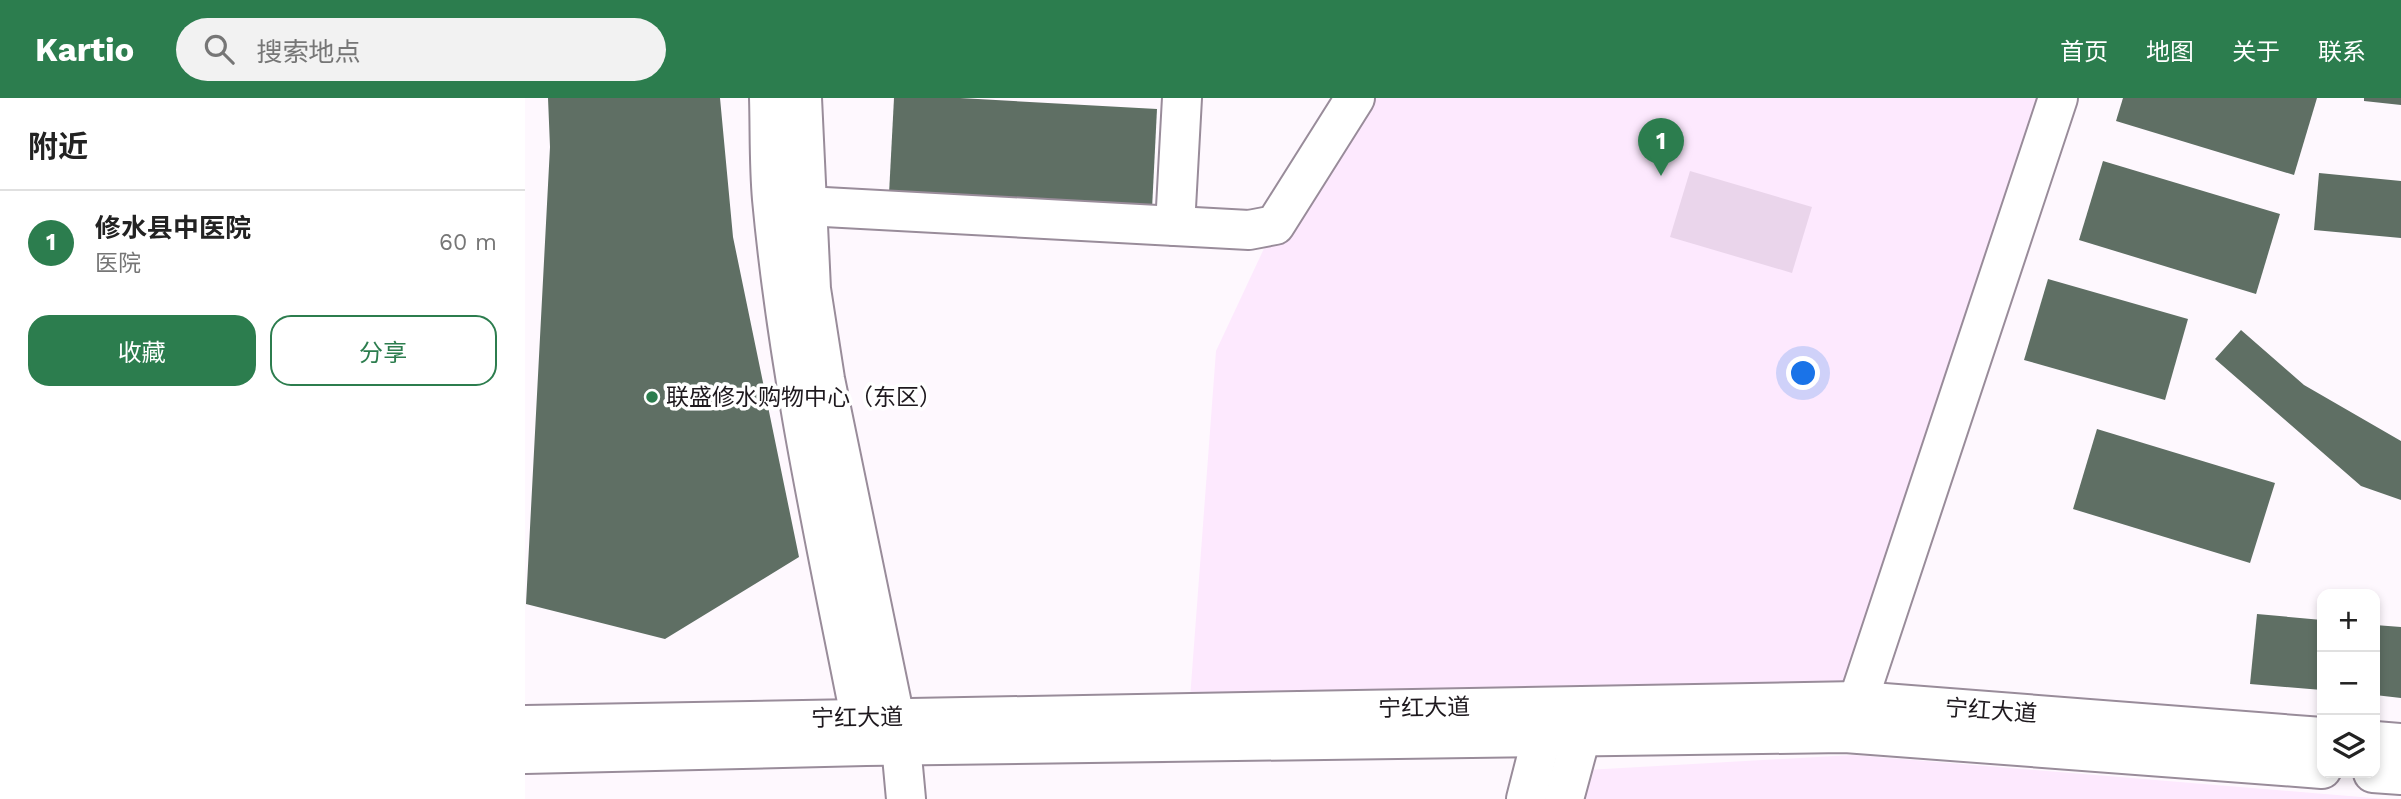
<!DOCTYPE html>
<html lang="zh">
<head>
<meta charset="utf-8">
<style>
	body { margin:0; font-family:"Work Sans","Noto Sans SC",sans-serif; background:#f2f2f2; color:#222 }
	.controls { position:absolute; right:21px; bottom:21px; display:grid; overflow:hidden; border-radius:14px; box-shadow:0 4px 10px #0003 }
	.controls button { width:63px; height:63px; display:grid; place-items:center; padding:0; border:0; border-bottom:2px solid #e0e0e0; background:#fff; color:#222; font:35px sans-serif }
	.you { position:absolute; left:1279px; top:276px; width:24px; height:24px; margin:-18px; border:5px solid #fff; border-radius:50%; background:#1a73e8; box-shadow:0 0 0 10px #1a73e833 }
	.badge { display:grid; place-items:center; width:46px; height:46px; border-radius:50%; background:#2c7d4e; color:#fff; font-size:23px; font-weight:700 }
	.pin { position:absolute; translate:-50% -58px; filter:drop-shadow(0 2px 4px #0008) }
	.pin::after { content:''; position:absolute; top:37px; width:24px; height:21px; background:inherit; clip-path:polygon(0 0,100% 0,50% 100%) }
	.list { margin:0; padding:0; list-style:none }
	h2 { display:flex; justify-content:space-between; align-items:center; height:91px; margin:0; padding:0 28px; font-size:30px }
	h2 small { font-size:23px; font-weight:400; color:#767676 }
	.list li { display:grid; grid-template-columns:46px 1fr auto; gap:21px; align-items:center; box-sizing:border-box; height:105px; padding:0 28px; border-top:2px solid #e0e0e0 }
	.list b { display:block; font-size:26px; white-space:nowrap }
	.list p { margin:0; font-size:23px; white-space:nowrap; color:#767676 }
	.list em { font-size:23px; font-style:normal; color:#767676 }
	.actions { display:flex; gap:14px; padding:21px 28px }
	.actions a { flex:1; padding:16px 0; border:2px solid #2c7d4e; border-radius:21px; text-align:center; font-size:24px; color:#2c7d4e }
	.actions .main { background:#2c7d4e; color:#fff }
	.icon { flex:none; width:38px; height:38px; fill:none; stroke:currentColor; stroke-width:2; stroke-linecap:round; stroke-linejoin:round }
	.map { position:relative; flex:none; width:1876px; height:701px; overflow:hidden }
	header { display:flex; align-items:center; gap:42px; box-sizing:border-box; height:98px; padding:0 35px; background:#2c7d4e; color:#fff }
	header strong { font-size:33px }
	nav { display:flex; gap:38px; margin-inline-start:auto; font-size:24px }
	.search { width:490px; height:63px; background:#f2f2f2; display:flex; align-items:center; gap:18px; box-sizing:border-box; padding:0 24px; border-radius:38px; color:#767676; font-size:26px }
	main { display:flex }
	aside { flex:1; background:#fff }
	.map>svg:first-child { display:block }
</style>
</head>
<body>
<header>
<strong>Kartio</strong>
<div class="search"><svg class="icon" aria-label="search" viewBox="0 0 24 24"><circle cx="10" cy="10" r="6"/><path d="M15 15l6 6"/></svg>搜索地点</div>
<nav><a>首页</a><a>地图</a><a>关于</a><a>联系</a></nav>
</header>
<main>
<aside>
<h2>附近<small></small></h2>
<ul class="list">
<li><span class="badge">1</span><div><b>修水县中医院</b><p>医院</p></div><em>60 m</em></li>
</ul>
<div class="actions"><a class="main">收藏</a><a>分享</a></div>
</aside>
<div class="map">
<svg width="1876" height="701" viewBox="0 0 1876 701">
	<rect width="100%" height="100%" fill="#fef8fe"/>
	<g fill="#fde9fe">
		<polygon points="830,0 1533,0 1333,603 664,614 691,253 750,127"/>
		<polygon points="1328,657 1860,701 1053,701 1061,672"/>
	</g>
	<polygon fill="#ead5eb" points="1165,73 1287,109 1267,175 1145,139"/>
	<g fill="#5f6f64">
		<polygon points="23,0 195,0 208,139 274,459 140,541 1,506 25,49"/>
		<polygon points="369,0 435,0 632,11 627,111 364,96"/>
		<polygon points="1598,0 1792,0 1769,77 1591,23"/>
		<polygon points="1839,0 1876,0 1876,7 1839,3"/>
		<polygon points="1578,63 1755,116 1731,196 1554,142"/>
		<polygon points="1794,75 1876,83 1876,140 1789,132"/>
		<polygon points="1523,181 1663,221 1640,302 1499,262"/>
		<polygon points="1716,232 1779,287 1876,343 1876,402 1836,388 1690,261"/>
		<polygon points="1572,331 1750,385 1725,465 1548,411"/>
		<polygon points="1732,516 1797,522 1797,592 1725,586"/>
		<polygon points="1850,527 1876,529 1876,600 1850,597"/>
	</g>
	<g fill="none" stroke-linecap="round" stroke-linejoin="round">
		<g stroke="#998c9a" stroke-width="42">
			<g id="minor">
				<polyline points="250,99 281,108 724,132 750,127 830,0"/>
				<polyline points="650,128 657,0"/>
				<polyline points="1321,633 1333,603 1533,0"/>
				<polyline points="376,647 381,701"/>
			</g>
		</g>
		<g stroke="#998c9a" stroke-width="42">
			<g id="major">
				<path d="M244,0C245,33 244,67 247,101C264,284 305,464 340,644"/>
				<polyline points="277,0 286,191 300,281 375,645"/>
				<polyline points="0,627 1333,603 1797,639"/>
				<polyline points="1850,643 1876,645"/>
				<polyline points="0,656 341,648 1320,635 1797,671"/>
				<polyline points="1848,675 1876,677"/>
				<polyline points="1001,701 1017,638 1029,616"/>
				<polyline points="1039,701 1056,638 1067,617"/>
			</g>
		</g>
		<use href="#minor" stroke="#fff" stroke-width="38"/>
		<use href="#major" stroke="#fff" stroke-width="38"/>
	</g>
	<circle fill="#2c7d4e" stroke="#fff" stroke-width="2.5" cx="127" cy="299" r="7"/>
	<g text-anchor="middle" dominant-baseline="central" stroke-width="7" stroke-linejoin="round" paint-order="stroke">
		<g font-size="23" fill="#1e191e" stroke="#fff" text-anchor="start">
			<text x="141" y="299">联盛修水购物中心（东区）</text>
		</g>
		<g font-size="23" fill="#1e191e" stroke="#fff">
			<text transform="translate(899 610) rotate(-1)">宁红大道</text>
			<text transform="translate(1466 613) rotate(4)">宁红大道</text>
			<text transform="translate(332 620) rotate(-1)">宁红大道</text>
		</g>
	</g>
</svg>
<div class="controls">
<button>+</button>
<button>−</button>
<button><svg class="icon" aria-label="layers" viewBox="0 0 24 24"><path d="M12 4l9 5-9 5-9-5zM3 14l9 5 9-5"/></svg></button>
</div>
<div class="you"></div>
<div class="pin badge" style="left:1136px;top:78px">1</div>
</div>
</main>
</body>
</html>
